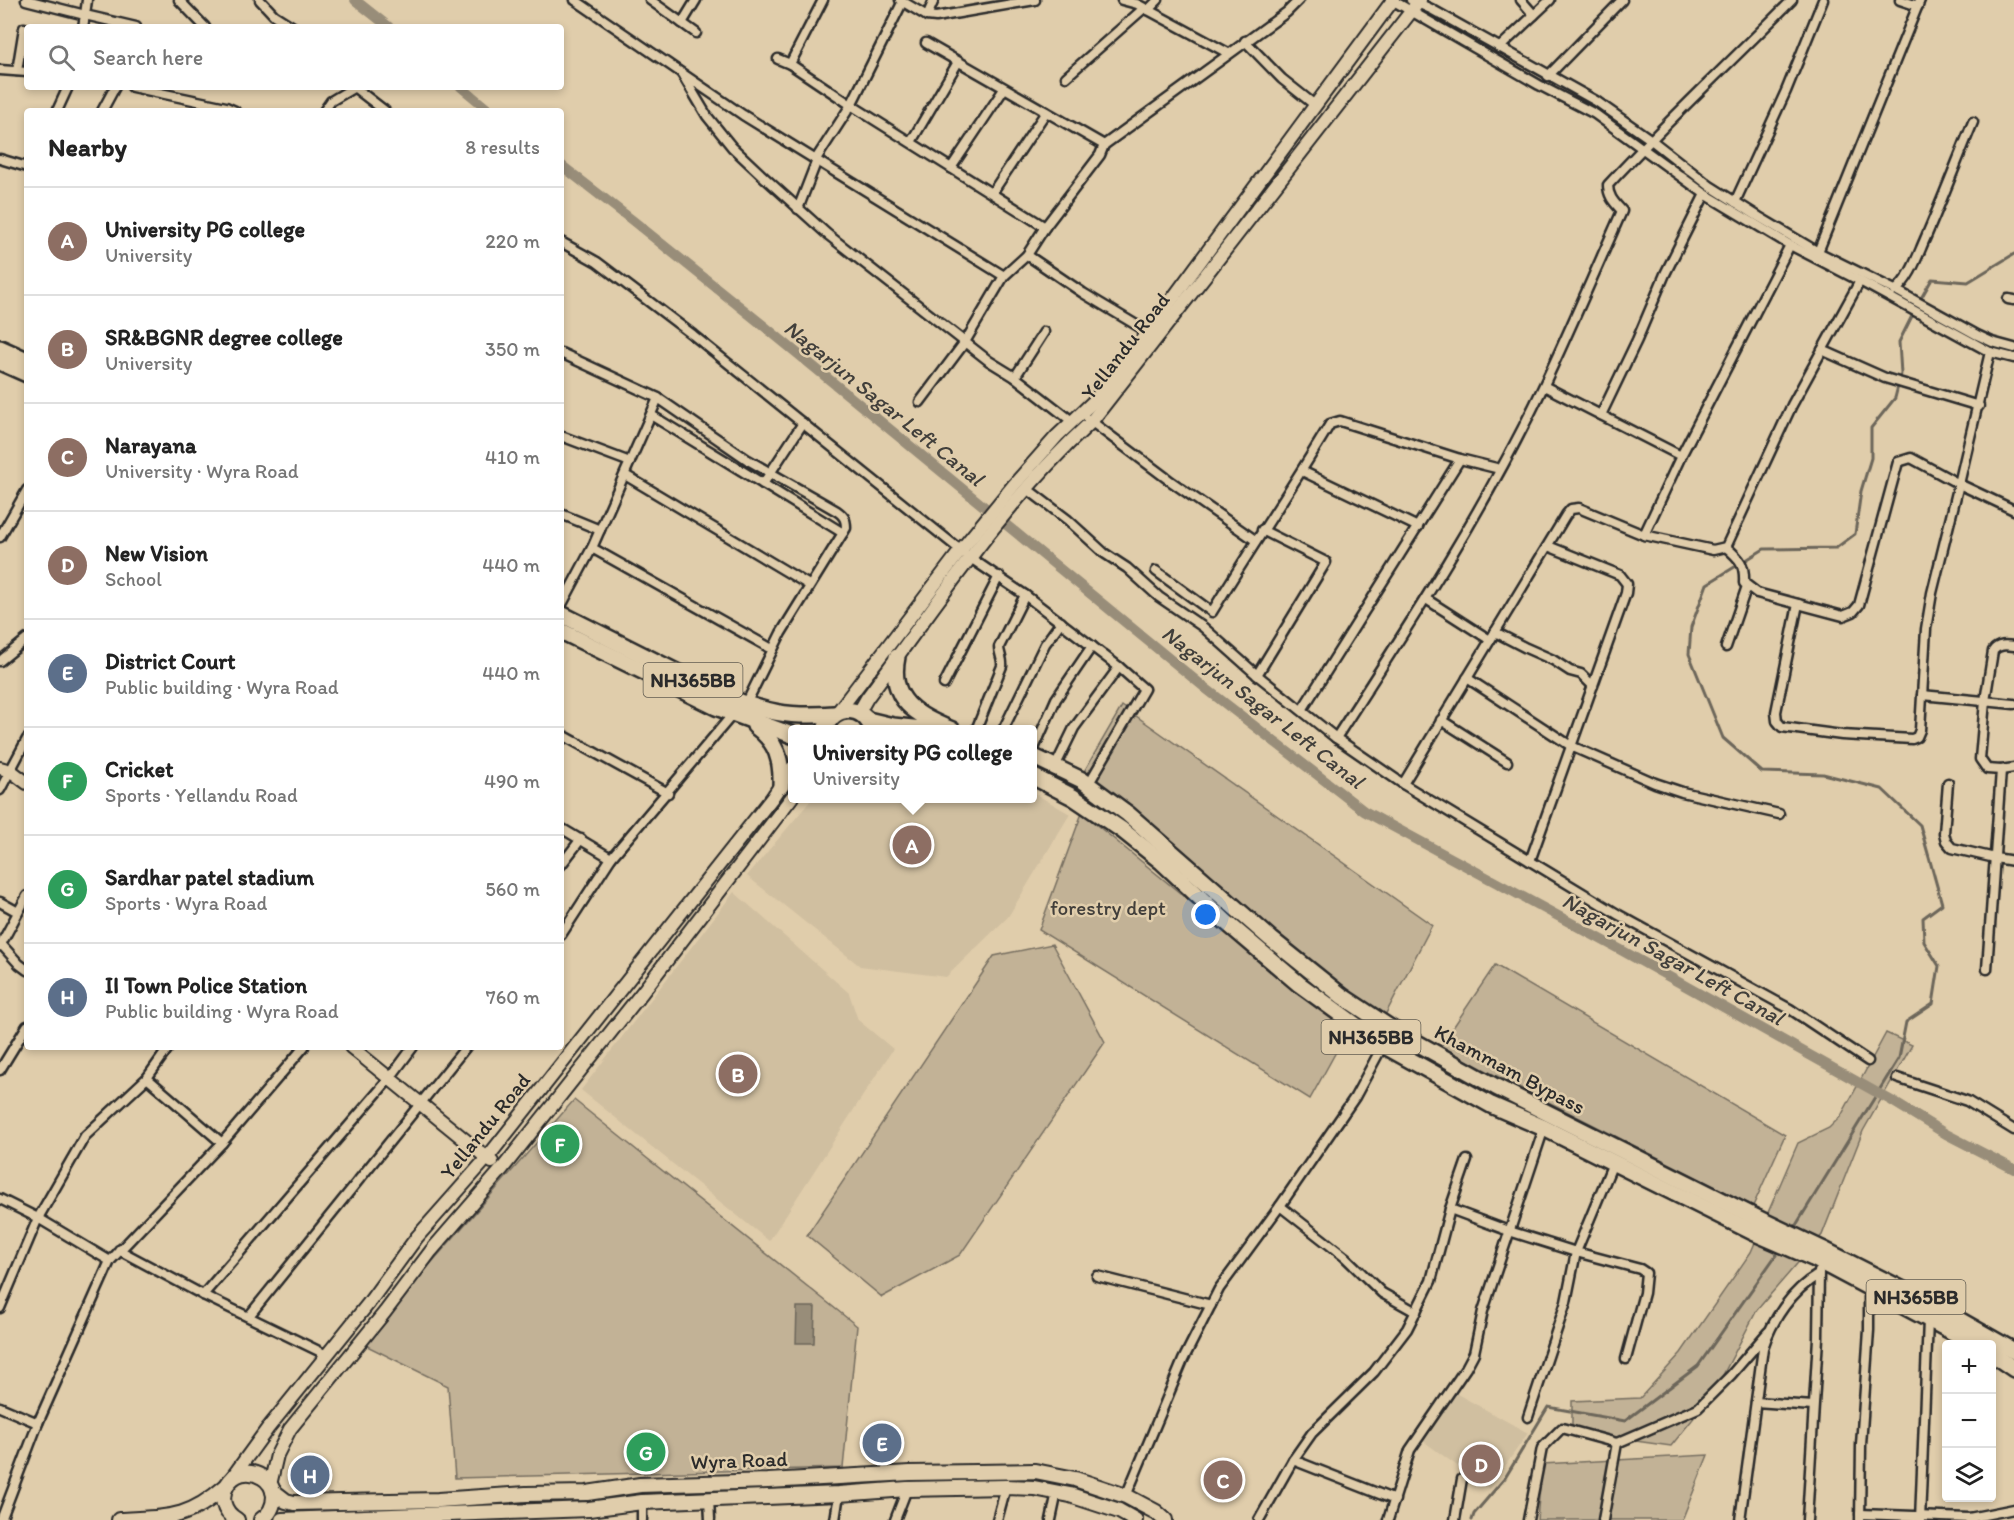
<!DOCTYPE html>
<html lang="en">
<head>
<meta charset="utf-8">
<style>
	body { margin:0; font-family:Itim,sans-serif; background:#f2f2f2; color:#222 }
	.controls { position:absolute; right:18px; bottom:18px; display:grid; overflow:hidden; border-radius:6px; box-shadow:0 3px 9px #0003 }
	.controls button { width:54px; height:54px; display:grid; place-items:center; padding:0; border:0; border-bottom:2px solid #e0e0e0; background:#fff; color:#222; font:30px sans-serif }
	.you { position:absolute; left:1206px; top:915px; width:21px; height:21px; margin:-15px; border:4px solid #fff; border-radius:50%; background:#1a73e8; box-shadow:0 0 0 9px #1a73e833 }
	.badge { display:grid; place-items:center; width:39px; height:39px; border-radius:50%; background:#d1495b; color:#fff; font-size:20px; font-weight:700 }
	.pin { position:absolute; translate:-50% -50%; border:3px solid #fff; box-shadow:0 2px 6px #0006 }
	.popup { position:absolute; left:788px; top:725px; width:249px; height:78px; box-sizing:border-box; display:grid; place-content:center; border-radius:6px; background:#fff; filter:drop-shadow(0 2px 4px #0005); font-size:20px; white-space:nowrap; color:#767676 }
	.popup b { font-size:22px; color:#222 }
	.popup::after { content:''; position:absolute; left:50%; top:100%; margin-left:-12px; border:12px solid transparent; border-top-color:#fff }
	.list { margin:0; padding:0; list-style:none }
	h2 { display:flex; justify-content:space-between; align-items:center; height:78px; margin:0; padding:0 24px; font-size:26px }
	h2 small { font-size:20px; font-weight:400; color:#767676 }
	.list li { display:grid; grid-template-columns:39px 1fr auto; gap:18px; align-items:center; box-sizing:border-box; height:108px; padding:0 24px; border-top:2px solid #e0e0e0 }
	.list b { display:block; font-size:22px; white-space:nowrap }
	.list p { margin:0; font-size:20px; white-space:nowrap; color:#767676 }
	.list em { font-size:20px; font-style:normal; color:#767676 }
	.icon { flex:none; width:33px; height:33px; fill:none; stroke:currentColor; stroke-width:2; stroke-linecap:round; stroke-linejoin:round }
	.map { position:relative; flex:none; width:2014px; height:1520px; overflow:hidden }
	.search { position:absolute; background:#fff; box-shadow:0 3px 9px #0003; left:24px; top:24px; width:540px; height:66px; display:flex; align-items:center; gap:15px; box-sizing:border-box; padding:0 21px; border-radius:6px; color:#767676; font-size:22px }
	.panel { position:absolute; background:#fff; box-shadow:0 3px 9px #0003; left:24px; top:108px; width:540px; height:942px; border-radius:6px }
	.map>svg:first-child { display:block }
</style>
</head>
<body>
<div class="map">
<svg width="2014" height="1520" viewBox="0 0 2014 1520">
	<rect width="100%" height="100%" fill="#e0cdab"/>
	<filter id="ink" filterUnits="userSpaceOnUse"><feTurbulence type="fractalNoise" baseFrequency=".0167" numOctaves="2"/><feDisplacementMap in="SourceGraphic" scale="12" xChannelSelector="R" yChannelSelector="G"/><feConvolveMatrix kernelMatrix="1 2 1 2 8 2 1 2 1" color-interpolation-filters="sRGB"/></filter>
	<g filter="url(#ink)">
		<g fill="#d0bfa0">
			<polygon points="1032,792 1070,814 1008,917 946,977 860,966 747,876 812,799 1032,798"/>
			<polygon points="734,892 849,993 858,1020 893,1049 769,1241 581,1090"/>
			<polygon points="1448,1389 1528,1433 1489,1489 1419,1438"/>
		</g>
		<g fill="#c2b296" stroke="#766e60" stroke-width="1.5">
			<polygon points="1122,706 1432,925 1382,1021 1082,775"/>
			<polygon points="1082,813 1348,1030 1310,1099 1039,930"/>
			<polygon points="1052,944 1105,1042 960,1255 882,1297 807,1235 994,956"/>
			<polygon points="1495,965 1785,1135 1753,1206 1440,1047"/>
			<polygon points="1886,1033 1912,1045 1863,1131 1822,1235 1757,1310 1713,1394 1671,1446 1572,1432 1572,1401 1640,1398 1681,1353 1751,1252 1798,1143 1829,1128 1841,1116"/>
			<polygon points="574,1100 857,1326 843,1468 455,1478 448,1386 361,1343"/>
			<polygon points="1708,1455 1682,1520 1537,1520 1542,1464"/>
		</g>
		<polygon fill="#988d79" stroke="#6c665a" stroke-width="1.5" points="797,1307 815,1307 814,1343 796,1343"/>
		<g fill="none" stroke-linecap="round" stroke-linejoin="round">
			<g stroke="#6c665a" stroke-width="3">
				<polyline points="1920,300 1932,279 1968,282 2014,254"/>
				<polyline points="1793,1230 1899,1058 1906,1022 1933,1004 1939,966 1924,942 1923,918 1942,904 1920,825 1882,789 1823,774 1762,772 1723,738 1689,654 1691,627 1707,584 1764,549 1836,548 1855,534 1861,491 1871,458 1871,428 1895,398 1901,374 1899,342 1914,312"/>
				<polyline points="1472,1520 1474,1514 1505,1478 1548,1407 1625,1421 1698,1366 1781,1248"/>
			</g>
			<g stroke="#988d79" stroke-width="10">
				<polyline points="355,0 389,27"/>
				<polyline points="461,87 490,111"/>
				<polyline points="561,165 632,220 764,326 1204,687 1364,811 1621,950 1892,1101 1946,1134 2014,1169"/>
			</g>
			<g stroke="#2b2b2b" stroke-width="13">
				<g id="street">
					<polyline points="26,0 85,15 83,27"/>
					<polyline points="87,0 85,15 136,27"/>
					<polyline points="179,0 205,27"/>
					<polyline points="260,0 274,15 293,27"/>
					<polyline points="575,0 743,115 1004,276"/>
					<polyline points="650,0 696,33"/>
					<polyline points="900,0 927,16 936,17 1035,0"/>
					<polyline points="1122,0 1137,4 1228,53"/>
					<polyline points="1392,0 1539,85 1595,114 1705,194 1790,245 1860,281 1990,352 2014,358"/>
					<polyline points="1411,0 1431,9 1596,101 1650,139 1710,186 1759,217 1818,252 1901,293 1977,335 1992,342 2014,348"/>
					<polyline points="1521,0 1534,15"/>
					<polyline points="1900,0 1918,6"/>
					<polyline points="1148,10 1158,0"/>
					<polyline points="927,16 934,0"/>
					<polyline points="682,23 696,0"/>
					<polyline points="1245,41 1282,79 1316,106"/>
					<polyline points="926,43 1104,145"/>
					<polyline points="1499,48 1550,0"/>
					<polyline points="778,59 790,64 851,105 1045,227"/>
					<polyline points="790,64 823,0"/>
					<polyline points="0,70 27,72"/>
					<polyline points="17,71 24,28"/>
					<polyline points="682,74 707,116 732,147 766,179 827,234 989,361 1015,377 1073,422"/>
					<polyline points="1548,76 1622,0"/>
					<polyline points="1066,77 1143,9"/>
					<polyline points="132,87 226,107 235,111"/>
					<polyline points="354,87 385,111"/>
					<polyline points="57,111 68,87"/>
					<polyline points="102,111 115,87"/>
					<polyline points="324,111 331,101 353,88"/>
					<polyline points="911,142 958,62"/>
					<polyline points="0,159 27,167"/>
					<polyline points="816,159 851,105 902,3"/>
					<polyline points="951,168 1004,89"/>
					<polyline points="992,193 1046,112"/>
					<polyline points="1735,202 1786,91 1823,0"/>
					<polyline points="798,209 817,160"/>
					<polyline points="561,242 597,262 693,335 969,557 1025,595 1119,667 1144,689 1088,785"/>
					<polyline points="1818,252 1920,0"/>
					<polyline points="1027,255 1083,293 1148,332"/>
					<path d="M1895,291C1911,277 1917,257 1925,239C1942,200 1957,161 1973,122"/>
					<polyline points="2008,299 2014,300"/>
					<polyline points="1822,350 1885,378 1979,406"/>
					<polyline points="561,353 658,398"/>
					<polyline points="1015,377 1044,332"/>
					<polyline points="1544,386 1681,456 1790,245"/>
					<polyline points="920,402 965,342 1004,276 1027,255 1045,227 1100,155 1104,145 1287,12 1299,0"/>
					<polyline points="651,415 843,533"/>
					<polyline points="1601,415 1637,340 1665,274 1705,194"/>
					<polyline points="1088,419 1169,480 1255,540"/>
					<polyline points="561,436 630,462"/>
					<polyline points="1302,471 1418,527"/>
					<polyline points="625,475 809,585"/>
					<polyline points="763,484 803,423"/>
					<polyline points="1026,488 1068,520 1104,553 1127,568 1159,597 1203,627 1257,675 1336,738 1403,784 1619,915 1790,1009 1868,1061"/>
					<polyline points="561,514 600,530"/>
					<polyline points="1644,535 1713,550 1726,547 1792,405 1860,281"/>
					<polyline points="0,537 27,490"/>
					<path d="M1726,547C1740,559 1745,564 1744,583L1757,593L1843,616L1853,612L1859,605L1898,462L1911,458L1959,484L1990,352"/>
					<polyline points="592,548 772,649"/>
					<path d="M1156,571L1212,612C1250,549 1292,488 1330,424L1340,421L1460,459L1500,469"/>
					<polyline points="1426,599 1490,640"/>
					<polyline points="1798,604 1776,712 1777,721 1782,727 1842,735 1912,739 1917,737 1920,730 1926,629 1932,593 1959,484 2014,510"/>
					<path d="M561,606L592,548L658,398L748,460L837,511C844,516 846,519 846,528L781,633L746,704"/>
					<polyline points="1495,632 1526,648 1553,660 1570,671 1581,674 1593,686"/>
					<polyline points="1726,647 1747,586"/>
					<polyline points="0,661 27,639"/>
					<polyline points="1257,675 1326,562 1262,530"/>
					<polyline points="1467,678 1571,746 1655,783 1682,792 1779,814"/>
					<polyline points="944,684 999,576"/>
					<polyline points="1922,695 2014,704"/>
					<polyline points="1302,710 1460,459"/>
					<polyline points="1441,720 1507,762"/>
					<path d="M976,730L1002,666C1003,659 999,654 999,647L1025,595"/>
					<polyline points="1003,730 1045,644 1061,622"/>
					<polyline points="561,734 668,793"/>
					<path d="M1336,738C1410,624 1485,509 1544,385C1571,328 1596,269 1622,211C1615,203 1608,197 1608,185C1667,121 1731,62 1792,0"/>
					<polyline points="1032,753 1056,699 1092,646"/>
					<polyline points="1055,767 1074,728 1119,667"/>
					<polyline points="2001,770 2014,768"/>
					<polyline points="1948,783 1944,833 1946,841 1952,848 1995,858 2014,861"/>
					<polyline points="1403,784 1566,515 1571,509 1579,508 1644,535 1681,456"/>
					<polyline points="0,790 27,739"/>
					<polyline points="561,828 611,858"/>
					<polyline points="1530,861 1626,593 1627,584 1620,575 1548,546"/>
					<polyline points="561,865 581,839"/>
					<polyline points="0,902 18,912"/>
					<polyline points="561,935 611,858 733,714"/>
					<polyline points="1,944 19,964 27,970"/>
					<polyline points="0,946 27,896"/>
					<path d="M1987,969L2001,770L1987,769L1980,759L1985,701L1993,651C1998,644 2006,645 2014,646"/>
					<polyline points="0,1070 27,1026"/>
					<polyline points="147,1078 222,1143"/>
					<polyline points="1897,1078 1967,1101 2014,1130"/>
					<polyline points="0,1199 38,1218 110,1261"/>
					<polyline points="1280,1206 1345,1257 1382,1293 1416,1312"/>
					<polyline points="1450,1209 1509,1231 1576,1252 1613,1163"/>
					<polyline points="119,1250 203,1295 327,1355"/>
					<polyline points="1097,1276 1211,1305"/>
					<polyline points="203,1295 390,1078 413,1047"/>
					<polyline points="0,1308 38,1218 85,1136 147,1078 169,1047"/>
					<polyline points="249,1316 466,1047"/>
					<polyline points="1756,1402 1813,1406"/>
					<polyline points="0,1407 38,1423"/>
					<polyline points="1528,1417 1566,1302 1576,1252 1640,1269 1646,1273 1644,1293 1626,1359"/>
					<polyline points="1293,1460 1395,1500"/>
					<polyline points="1126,1496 1183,1360 1219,1289 1280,1206 1355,1097 1383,1045"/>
					<polyline points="709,1498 710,1520"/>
					<polyline points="642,1502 642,1520"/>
					<polyline points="1860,1514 1969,1518"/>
					<polyline points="1,1520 38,1423 110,1261 222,1143 304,1047"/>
					<polyline points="835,1520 839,1494"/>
					<polyline points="895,1520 907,1489"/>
					<polyline points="997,1520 1006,1487"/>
					<polyline points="1051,1520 1057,1492"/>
					<polyline points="1259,1520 1293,1460 1312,1433 1374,1372 1407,1329 1431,1281 1450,1209 1467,1160"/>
					<polyline points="1388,1520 1410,1450 1466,1368 1474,1353 1483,1311 1544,1128"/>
					<polyline points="1455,1520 1462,1479"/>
					<polyline points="1528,1520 1542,1448 1562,1428 1617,1443 1698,1408 1731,1375 1768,1332"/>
					<polyline points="1603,1520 1617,1443"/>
					<path d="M1740,1520L1763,1348C1772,1320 1792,1290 1818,1275"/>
					<polyline points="1807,1520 1818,1338 1819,1272"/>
					<polyline points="1860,1520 1861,1445 1869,1330 1869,1289"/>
					<polyline points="1920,1520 1928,1320"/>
					<polyline points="1969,1520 1969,1518 2014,1509"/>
				</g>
			</g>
			<g stroke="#2b2b2b" stroke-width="16">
				<g id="secondary">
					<path d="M859,712L867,698C939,601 1002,504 1091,422L1420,0"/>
					<polyline points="837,713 961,550 1013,486 1057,436 1095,400 1148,332 1393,0"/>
					<polyline points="0,768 11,771 27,783"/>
					<polyline points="351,1047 492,1162"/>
					<polyline points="231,1479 268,1428 368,1304 417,1237 487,1158 772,798 792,768"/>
					<polyline points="270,1485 277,1455 290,1429 385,1312 431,1251 502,1169 641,994 792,797"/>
				</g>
			</g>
			<g stroke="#2b2b2b" stroke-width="18">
				<g id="primary">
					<polyline points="273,1491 286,1501 294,1503 438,1500 526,1494 587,1493 640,1485 768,1481 910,1473 1035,1471 1075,1479 1126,1496 1156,1512 1165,1520"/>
					<path d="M119,1520C168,1517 187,1520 225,1487"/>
					<path d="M237,1520C206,1502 233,1459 262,1477C269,1481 273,1488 274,1496C274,1506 269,1515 261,1520"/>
					<polyline points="282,1520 589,1509 642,1502 839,1494 907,1489 1006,1487 1034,1488 1070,1495 1119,1511 1135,1520"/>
				</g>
			</g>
			<g stroke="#2b2b2b" stroke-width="20">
				<g id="highway">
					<polyline points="0,348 27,360"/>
					<polyline points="0,362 27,374"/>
					<path d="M561,614L722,695C764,712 788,718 834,714"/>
					<polyline points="561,631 716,707 792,735"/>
					<path d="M897,657C888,701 917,715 952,730"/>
					<polyline points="868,720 893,726 932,730"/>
					<path d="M755,726C777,742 782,760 781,786"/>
					<path d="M825,730C832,704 865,704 872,730"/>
					<polyline points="1032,756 1082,780 1128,814 1271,939 1342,996 1392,1029 1496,1087 1761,1220 1822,1249 1929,1303 2014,1351"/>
					<polyline points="1032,776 1073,797 1122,830 1162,862 1226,922 1299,984 1383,1045 1491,1105 1544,1128 1753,1232 1813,1258 1975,1344"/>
					<polyline points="1992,1354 2014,1369"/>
				</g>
			</g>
			<use href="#street" stroke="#e0cdab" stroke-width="8"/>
			<use href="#secondary" stroke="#e0cdab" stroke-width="12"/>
			<use href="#primary" stroke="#e0cdab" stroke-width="14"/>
			<use href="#highway" stroke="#e0cdab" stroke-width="15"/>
		</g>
	</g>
	<g text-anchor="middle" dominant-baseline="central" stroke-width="5" stroke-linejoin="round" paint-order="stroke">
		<g fill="#e0cdab" stroke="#615c51" stroke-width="1.5">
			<rect x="643.5" y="663" width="99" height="34" rx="4.5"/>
			<rect x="1321.5" y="1020" width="99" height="34" rx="4.5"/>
			<rect x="1866.5" y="1280" width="99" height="34" rx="4.5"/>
		</g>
		<g font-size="20" font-weight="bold" fill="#2b2b2b">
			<text x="693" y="680">NH365BB</text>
			<text x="1371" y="1037">NH365BB</text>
			<text x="1916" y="1297">NH365BB</text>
		</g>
		<g font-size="21" fill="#2b2b2b" stroke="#e0cdab">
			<text transform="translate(1125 346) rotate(-52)">Yellandu Road</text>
			<text transform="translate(1510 1069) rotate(28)">Khammam Bypass</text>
			<text transform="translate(485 1126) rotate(-51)">Yellandu Road</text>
			<text transform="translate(739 1460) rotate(-2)">Wyra Road</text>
		</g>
		<g font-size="21" fill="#423f3b" stroke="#e0cdab">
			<text x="1108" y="907">forestry dept</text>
		</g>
		<g font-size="22" font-style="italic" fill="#413f3b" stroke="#e0cdab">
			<text transform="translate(884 403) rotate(39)">Nagarjun Sagar Left Canal</text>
			<text transform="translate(1263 707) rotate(38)">Nagarjun Sagar Left Canal</text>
			<text transform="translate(1673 959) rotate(29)">Nagarjun Sagar Left Canal</text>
		</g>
	</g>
</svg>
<div class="controls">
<button>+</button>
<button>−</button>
<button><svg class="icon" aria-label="layers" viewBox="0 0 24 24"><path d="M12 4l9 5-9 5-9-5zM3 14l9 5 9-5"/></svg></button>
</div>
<div class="you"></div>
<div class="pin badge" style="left:912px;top:845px;background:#8d6e63">A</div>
<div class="popup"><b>University PG college</b>University</div>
<div class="pin badge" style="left:738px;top:1074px;background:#8d6e63">B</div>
<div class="pin badge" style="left:1223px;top:1480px;background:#8d6e63">C</div>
<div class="pin badge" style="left:1481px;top:1464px;background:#8d6e63">D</div>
<div class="pin badge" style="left:882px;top:1443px;background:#5c6f8a">E</div>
<div class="pin badge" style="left:560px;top:1144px;background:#2e9e5b">F</div>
<div class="pin badge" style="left:646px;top:1452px;background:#2e9e5b">G</div>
<div class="pin badge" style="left:310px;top:1475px;background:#5c6f8a">H</div>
<div class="search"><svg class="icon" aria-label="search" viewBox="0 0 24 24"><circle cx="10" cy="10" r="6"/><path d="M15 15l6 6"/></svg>Search here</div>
<section class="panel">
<h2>Nearby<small>8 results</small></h2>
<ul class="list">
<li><span class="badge" style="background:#8d6e63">A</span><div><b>University PG college</b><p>University</p></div><em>220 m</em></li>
<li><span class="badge" style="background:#8d6e63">B</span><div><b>SR&amp;BGNR degree college</b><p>University</p></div><em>350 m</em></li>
<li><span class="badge" style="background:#8d6e63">C</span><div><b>Narayana</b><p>University · Wyra Road</p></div><em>410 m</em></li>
<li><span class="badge" style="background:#8d6e63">D</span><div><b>New Vision</b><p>School</p></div><em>440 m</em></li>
<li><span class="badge" style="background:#5c6f8a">E</span><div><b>District Court</b><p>Public building · Wyra Road</p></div><em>440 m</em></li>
<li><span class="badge" style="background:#2e9e5b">F</span><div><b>Cricket</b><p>Sports · Yellandu Road</p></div><em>490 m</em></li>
<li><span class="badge" style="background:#2e9e5b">G</span><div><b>Sardhar patel stadium</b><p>Sports · Wyra Road</p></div><em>560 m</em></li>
<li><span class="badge" style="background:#5c6f8a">H</span><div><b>II Town Police Station</b><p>Public building · Wyra Road</p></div><em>760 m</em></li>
</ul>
</section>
</div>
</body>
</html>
